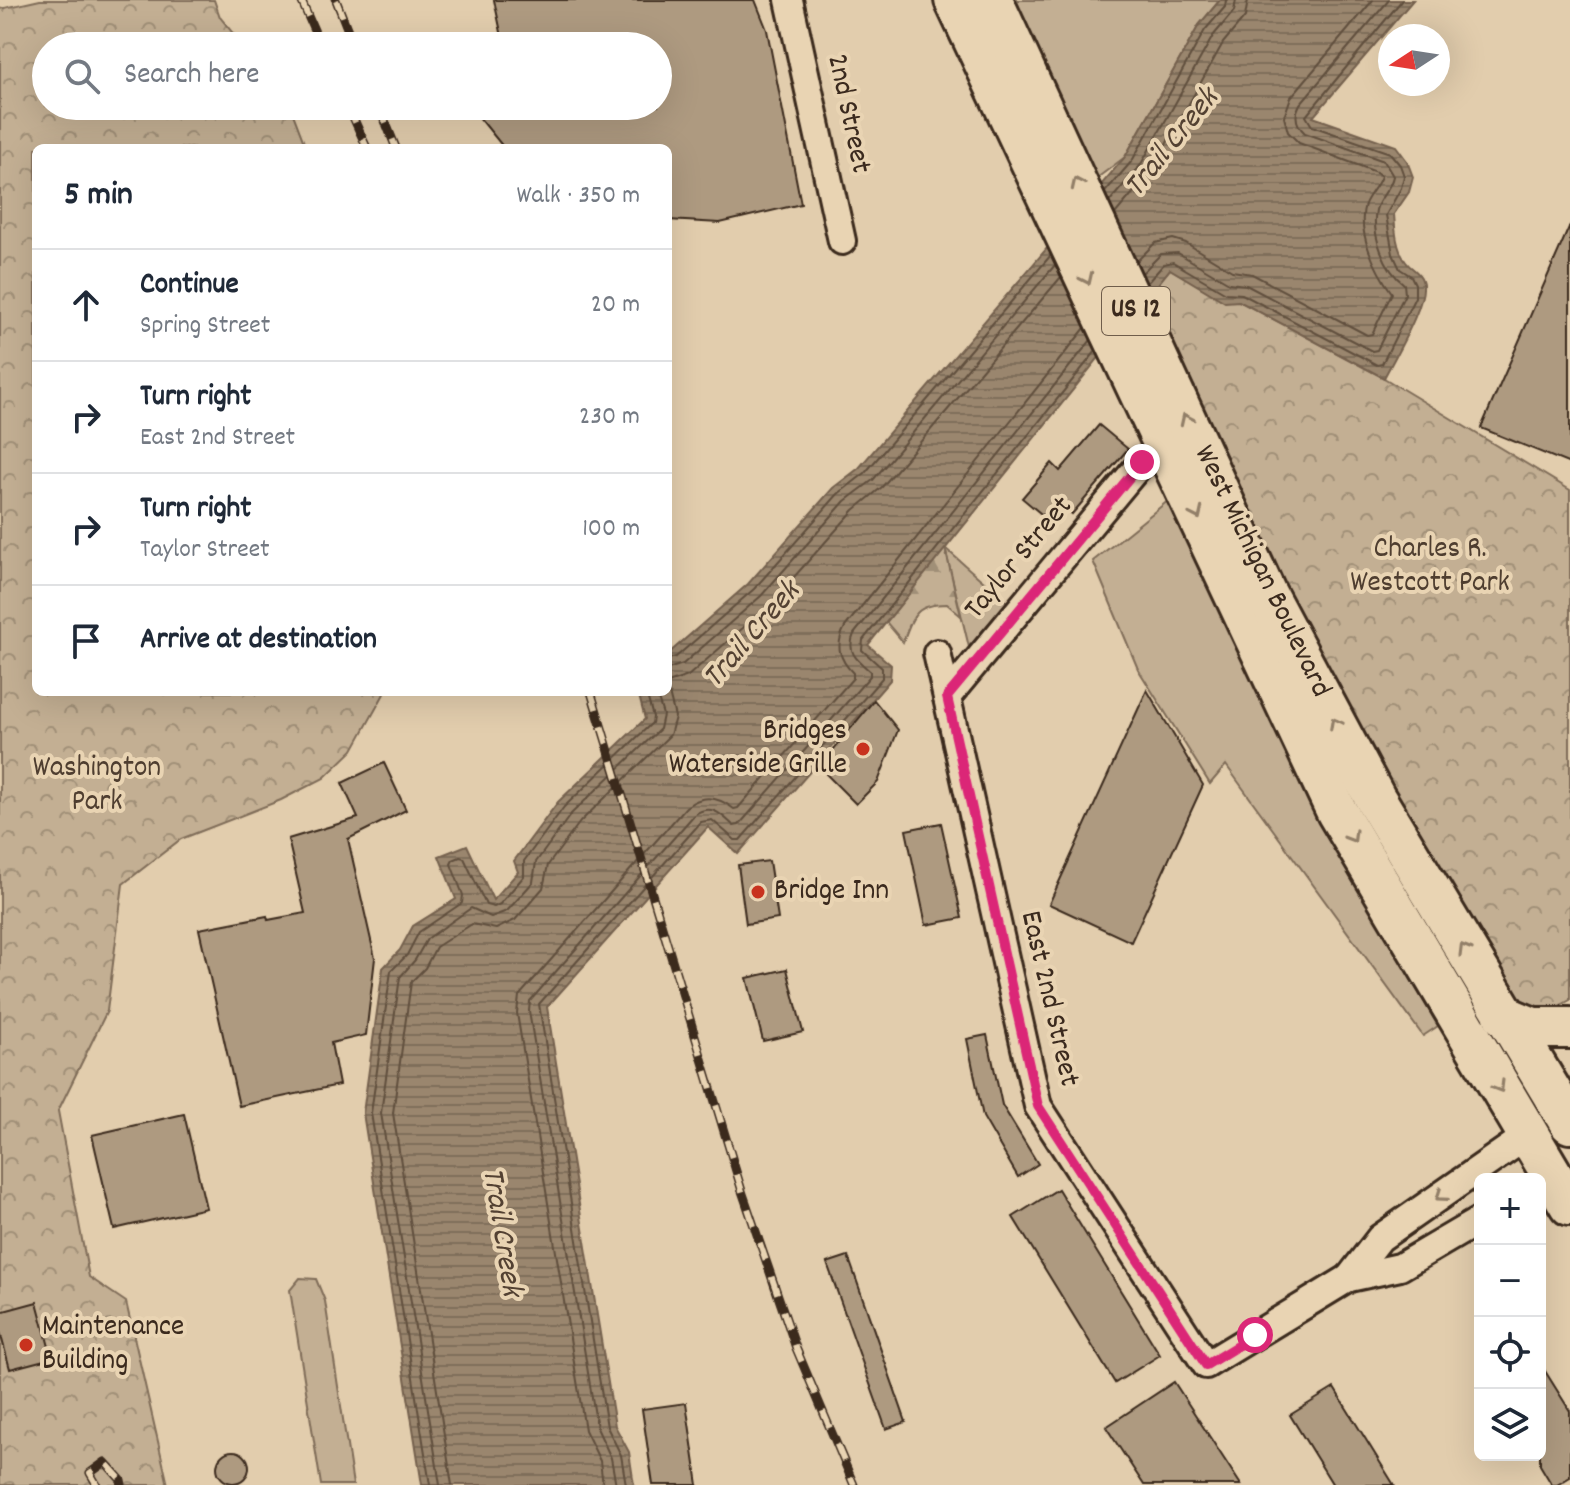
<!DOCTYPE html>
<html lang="en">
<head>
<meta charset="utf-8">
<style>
	body { margin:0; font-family:Dekko,sans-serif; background:#f6f6f7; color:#1f2937 }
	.controls { position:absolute; right:24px; bottom:24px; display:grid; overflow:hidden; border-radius:12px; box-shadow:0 8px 32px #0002 }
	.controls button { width:72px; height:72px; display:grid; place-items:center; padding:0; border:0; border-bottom:2px solid #e0e1e3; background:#fff; color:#1f2937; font:40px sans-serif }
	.compass { position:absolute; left:1378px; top:24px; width:72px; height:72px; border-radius:50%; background:#fff; box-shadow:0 8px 32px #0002; rotate:258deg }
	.stop { position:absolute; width:24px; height:24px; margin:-18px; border:6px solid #db2777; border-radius:50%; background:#fff }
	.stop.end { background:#db2777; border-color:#fff; box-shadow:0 2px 8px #0008 }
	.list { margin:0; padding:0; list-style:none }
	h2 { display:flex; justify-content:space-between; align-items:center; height:104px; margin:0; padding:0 32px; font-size:34px }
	h2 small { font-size:26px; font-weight:400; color:#747a83 }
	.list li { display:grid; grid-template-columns:52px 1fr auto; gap:24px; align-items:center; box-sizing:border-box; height:112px; padding:0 32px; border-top:2px solid #e0e1e3 }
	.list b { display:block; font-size:30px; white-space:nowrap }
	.list p { margin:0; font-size:26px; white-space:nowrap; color:#747a83 }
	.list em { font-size:26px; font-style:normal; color:#747a83 }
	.icon { flex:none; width:44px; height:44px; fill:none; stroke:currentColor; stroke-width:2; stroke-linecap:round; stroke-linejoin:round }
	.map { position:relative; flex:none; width:1570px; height:1485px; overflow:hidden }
	.search { position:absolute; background:#fff; box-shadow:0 8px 32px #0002; left:32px; top:32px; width:640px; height:88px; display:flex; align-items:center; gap:20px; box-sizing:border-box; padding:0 28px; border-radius:44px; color:#747a83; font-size:30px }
	.panel { position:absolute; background:#fff; box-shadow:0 8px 32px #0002; left:32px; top:144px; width:640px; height:552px; border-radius:12px }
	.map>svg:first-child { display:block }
</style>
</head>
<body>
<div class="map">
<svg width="1570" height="1485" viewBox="0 0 1570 1485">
	<defs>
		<pattern id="forest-firs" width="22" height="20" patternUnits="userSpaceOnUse" patternTransform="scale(2)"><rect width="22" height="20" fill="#c3af93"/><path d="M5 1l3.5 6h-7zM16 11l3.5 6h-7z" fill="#a08f77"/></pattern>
		<pattern id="park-crowns" width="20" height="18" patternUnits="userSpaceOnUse" patternTransform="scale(2)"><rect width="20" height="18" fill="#c3af93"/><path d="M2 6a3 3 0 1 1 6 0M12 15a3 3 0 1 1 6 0" fill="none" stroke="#a08f77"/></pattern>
		<pattern id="water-rules" width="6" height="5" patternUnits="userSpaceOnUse" patternTransform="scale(2)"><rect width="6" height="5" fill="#9a866e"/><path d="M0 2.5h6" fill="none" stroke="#7f6e5a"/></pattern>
	</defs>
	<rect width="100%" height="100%" fill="#e2cdad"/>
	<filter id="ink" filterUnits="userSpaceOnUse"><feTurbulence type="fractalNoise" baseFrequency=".0125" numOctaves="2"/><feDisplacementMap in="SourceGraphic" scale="16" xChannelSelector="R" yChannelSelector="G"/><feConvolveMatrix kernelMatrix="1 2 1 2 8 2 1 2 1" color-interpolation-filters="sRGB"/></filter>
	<g filter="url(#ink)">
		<g fill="#c3af93" stroke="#7f6c58" stroke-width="2">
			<polygon points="1011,0 1220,0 1199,25 1125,157 1093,181"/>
			<polygon points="1169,500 1310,805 1438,1026 1423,1036 1226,765 1210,784 1138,669 1093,561"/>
			<polygon points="945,548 1007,602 969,647"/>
			<polygon points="300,1278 316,1279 325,1301 353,1485 321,1485 290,1290"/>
		</g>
		<path fill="url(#forest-firs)" stroke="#7f6c58" stroke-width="2" d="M945,548L961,616L947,604C916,604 913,615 903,642L886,622Z"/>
		<g fill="url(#park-crowns)" stroke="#7f6c58" stroke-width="2">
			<polygon points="40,0 214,0 220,17 243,46 46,46 46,106 290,106 306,148 36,148 36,692 385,692 353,750 324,778 281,800 181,839 123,884 107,1011 58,1111 89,1277 126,1302 168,1485 0,1485 0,9"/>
			<path d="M1170,269L1225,301H1239L1384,378L1570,490V1000C1553,1011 1539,1011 1521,1003L1389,783L1303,628L1146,297Z"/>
		</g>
		<path fill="url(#water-rules)" stroke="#74614e" stroke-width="2" d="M1220,0H1413L1313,117L1396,146L1407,161L1413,177L1409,192L1394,214C1395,229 1396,249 1406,262C1411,269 1419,271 1422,280C1430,299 1394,358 1384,378L1239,301L1225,302L1170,269L868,645L891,665L890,680L738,854L708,827L547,1007L615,1426L629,1452L634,1485H422L363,1113L383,968L400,950L413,926L456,899L439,856L467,845L493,900L518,872L514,861L558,802L645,719L638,692H668V654L748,584L833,488L859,468L1125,157L1199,25Z"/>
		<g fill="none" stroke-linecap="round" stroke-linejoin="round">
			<g stroke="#614f3e" stroke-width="2">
				<polyline points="1105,192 1132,161 1205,30 1225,7 1226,0"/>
				<polyline points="1109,202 1140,166 1213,36 1234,11 1236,0"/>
				<polyline points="1115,214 1150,173 1223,43 1245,17 1248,0"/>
				<path d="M1137,261L1155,243L1173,239L1186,243L1232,271L1252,274L1367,335L1372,334L1392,293C1376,271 1356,232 1365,204C1369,194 1378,186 1381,176L1376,172L1299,143L1288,132L1284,117L1291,97L1373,0"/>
				<path d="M1142,273L1161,254L1178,253L1229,283L1246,285L1372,351L1377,350L1405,294L1404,284C1385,270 1371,235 1376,210C1379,197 1391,189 1393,176L1384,161L1305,133C1296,125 1294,115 1300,104L1389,0"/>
				<polyline points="1147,283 1164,264 1173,262 1226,293 1242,294 1377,365 1382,364 1415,297 1415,284 1411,276 1400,269 1393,254 1386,215 1401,188 1404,176 1400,165 1390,153 1312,126 1306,116 1402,0"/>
				<polyline points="668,659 676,657 754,589 838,494 865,473 1051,255"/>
				<polyline points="668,669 683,664 761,596 845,501 873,480 1055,265"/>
				<polyline points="668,683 688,676 768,606 854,510 882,487 1061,277"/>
				<polyline points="430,1485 371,1113 391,971 407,955 419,932 462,903 463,895 451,864 453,860 460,857 464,858 486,905 494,907 500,904 524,876 524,861 564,807 652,723 653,717 646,692"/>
				<polyline points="440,1485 381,1113 400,977 415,960 427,939 471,908 491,917 507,911 533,882 536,862 571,814 660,729 663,715 656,692"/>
				<polyline points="452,1485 393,1113 411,982 425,968 436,947 472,924 496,929 515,920 543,888 548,865 580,822 670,735 675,717 668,689"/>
				<path d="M603,1485L600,1461L585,1430L517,1013L519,996L686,807C702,794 718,796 734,809L738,808L853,678V673C839,659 835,645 845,627L1085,328"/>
				<path d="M616,1485L611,1458L597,1428L529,1011L530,1001L694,815C711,803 721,814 734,826L739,825L870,676V671C857,660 846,652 854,634L1091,340"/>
				<polyline points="626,1485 621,1455 607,1427 539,1004 701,822 712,820 735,840 740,840 882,678 882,668 862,650 863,640 1096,351"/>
			</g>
		</g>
		<g fill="#ae9a80" stroke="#3b2a1e" stroke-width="2">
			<polygon points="494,0 755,0 767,30 801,204 720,223 668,220 668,148 504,148 470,106 658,106 658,46 504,46"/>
			<polygon points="1570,225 1570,464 1481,428"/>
			<polygon points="1099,425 1128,449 1072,514 1065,508 1052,523 1022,498 1052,463 1060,471"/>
			<polygon points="1147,690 1203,785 1131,942 1049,904"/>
			<polygon points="874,700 898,730 878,782 856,804 819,767"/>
			<polygon points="384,763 406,810 348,839 375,958 366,1035 331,1043 339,1085 239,1106 199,929 267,916 268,920 305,913 288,839 358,818 342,783"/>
			<polygon points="941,823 962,918 926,925 906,830"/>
			<polygon points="769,861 778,919 746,924 738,865"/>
			<polygon points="787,969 803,1032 763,1041 747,978"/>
			<polygon points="987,1035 1002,1105 1038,1164 1018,1177 983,1117 967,1039"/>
			<polygon points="184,1114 206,1208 114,1229 92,1135"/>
			<polygon points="1058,1189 1160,1355 1115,1383 1013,1217"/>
			<polygon points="848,1256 906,1422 886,1429 827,1263"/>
			<polygon points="37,1302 52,1358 10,1369 0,1332 0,1312"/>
			<polygon points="1540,1363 1570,1411 1570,1477 1557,1485 1552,1485 1540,1465"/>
			<polygon points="1174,1382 1241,1485 1144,1485 1106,1427"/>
			<polygon points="1334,1388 1394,1485 1333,1485 1290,1415"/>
			<polygon points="686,1403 698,1485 653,1485 642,1409"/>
			<circle cx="233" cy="1467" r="16"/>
		</g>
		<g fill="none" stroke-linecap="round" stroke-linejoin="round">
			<g stroke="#3b2a1e" stroke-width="32">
				<g id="street">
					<polyline points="789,0 842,241"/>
					<polyline points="937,653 1038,1106 1206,1365 1349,1278 1400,1267 1480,1220"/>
					<polyline points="947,697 1142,462"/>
					<polyline points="1349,1278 1380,1238 1528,1135"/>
				</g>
			</g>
			<g stroke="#3b2a1e" stroke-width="46">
				<g id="primary">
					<polyline points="955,0 1337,812 1570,1205"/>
					<polyline points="992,0 1265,592 1375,798 1570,1123"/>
					<polyline points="1504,1016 1533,1028 1570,1028"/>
				</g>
			</g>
			<use href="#street" stroke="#e9d4b3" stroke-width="26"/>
			<use href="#primary" stroke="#e9d4b3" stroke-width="40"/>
			<g stroke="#3b2a1e" stroke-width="9">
				<g id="rail">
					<polyline points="301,0 321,46"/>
					<polyline points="336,0 354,46"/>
					<polyline points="348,106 367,148"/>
					<polyline points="379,106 396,148"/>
					<polyline points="591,692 742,1191 796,1348 854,1485"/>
					<polyline points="97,1485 90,1473 105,1462 121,1480 122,1485"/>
				</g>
			</g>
			<use href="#rail" stroke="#e9d4b3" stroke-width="6" stroke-dasharray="18" stroke-linecap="butt"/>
		</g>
		<defs><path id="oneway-chevron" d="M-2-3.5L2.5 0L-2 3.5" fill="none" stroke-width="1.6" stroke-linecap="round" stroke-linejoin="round" transform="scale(2)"/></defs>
		<g stroke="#927f68">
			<use href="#oneway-chevron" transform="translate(1077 183) rotate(-115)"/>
			<use href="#oneway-chevron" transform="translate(1087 279) rotate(65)"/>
			<use href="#oneway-chevron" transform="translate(1186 419) rotate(-115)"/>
			<use href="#oneway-chevron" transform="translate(1197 514) rotate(65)"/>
			<use href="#oneway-chevron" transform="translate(1335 723) rotate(-118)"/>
			<use href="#oneway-chevron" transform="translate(1352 837) rotate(59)"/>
			<use href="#oneway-chevron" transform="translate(1464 949) rotate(-121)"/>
			<use href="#oneway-chevron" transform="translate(1499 1087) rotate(59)"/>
			<use href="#oneway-chevron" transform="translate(1441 1196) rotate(145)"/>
		</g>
	</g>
	<g fill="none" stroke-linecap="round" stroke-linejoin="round" filter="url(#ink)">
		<polyline stroke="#db2777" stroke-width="10" points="1142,462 947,697 1038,1106 1206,1365 1255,1335"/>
	</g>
	<g fill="#c8321e" stroke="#e9d4b3" stroke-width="3">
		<circle cx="863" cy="749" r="8"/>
		<circle cx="758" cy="892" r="8"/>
		<circle cx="26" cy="1345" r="8"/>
	</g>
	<g text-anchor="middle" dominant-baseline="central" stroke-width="8" stroke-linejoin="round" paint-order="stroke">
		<rect fill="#e9d4b3" stroke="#6f5d4b" stroke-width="2" x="1102" y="287" width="68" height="48" rx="6"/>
		<g font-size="28" font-weight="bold" fill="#3b2a1e">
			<text x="1136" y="311">US 12</text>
		</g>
		<g font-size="30" fill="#3b2a1e" stroke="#e9d4b3">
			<text transform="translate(847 114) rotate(78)">2nd Street</text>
			<text transform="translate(1020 559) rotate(-50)">Taylor Street</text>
			<text transform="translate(1261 572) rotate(64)">West Michigan Boulevard</text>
			<text transform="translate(1048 999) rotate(77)">East 2nd Street</text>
		</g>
		<g font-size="30" fill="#4f3e30" stroke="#e9d4b3">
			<text x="1430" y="550">Charles R.<tspan x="1430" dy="34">Westcott Park</tspan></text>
			<text x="97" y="769">Washington<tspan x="97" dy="34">Park</tspan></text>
		</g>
		<g font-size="30" fill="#3b2a1e" stroke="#e9d4b3" text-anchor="start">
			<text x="847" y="732" text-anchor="end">Bridges<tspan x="847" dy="34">Waterside Grille</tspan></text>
			<text x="774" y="892">Bridge Inn</text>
			<text x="42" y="1328">Maintenance<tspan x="42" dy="34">Building</tspan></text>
		</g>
		<g font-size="32" font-style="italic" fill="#534132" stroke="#e9d4b3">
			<text transform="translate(1173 144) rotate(-51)">Trail Creek</text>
			<text transform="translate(753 636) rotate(-49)">Trail Creek</text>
			<text transform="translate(500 1232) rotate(81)">Trail Creek</text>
		</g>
	</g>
</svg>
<div class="controls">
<button>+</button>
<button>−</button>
<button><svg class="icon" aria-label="locate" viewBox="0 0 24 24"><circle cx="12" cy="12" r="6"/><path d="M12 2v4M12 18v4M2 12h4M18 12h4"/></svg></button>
<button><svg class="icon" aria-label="layers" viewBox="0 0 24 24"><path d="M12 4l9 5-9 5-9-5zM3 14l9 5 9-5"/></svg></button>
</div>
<svg class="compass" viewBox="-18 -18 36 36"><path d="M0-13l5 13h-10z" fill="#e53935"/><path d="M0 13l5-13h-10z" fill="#747a83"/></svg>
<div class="stop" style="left:1255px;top:1335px"></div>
<div class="stop end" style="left:1142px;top:462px"></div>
<div class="search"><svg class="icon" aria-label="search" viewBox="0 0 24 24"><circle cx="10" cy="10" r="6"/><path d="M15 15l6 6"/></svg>Search here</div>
<section class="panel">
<h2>5 min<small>Walk · 350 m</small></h2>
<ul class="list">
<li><svg class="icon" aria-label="ahead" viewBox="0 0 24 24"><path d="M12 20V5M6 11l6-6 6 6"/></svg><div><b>Continue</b><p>Spring Street</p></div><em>20 m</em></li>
<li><svg class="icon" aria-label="right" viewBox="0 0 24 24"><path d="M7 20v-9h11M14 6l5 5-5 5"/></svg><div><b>Turn right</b><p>East 2nd Street</p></div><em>230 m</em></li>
<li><svg class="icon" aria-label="right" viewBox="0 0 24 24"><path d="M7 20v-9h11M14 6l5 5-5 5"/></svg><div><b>Turn right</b><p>Taylor Street</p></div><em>100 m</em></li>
<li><svg class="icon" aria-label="arrive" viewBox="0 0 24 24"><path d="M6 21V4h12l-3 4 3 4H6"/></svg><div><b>Arrive at destination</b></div></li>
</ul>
</section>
</div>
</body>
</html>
